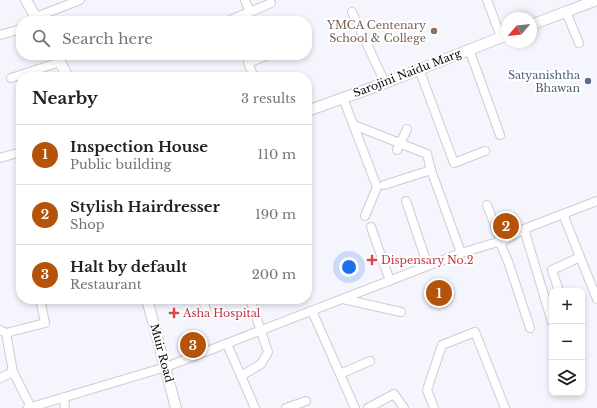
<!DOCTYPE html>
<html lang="en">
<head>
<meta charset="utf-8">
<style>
	body { margin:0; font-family:"Libre Baskerville",serif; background:#f6f6f6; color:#202124 }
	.controls { position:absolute; right:12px; bottom:12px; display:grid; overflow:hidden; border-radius:8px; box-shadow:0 2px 6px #0003 }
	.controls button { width:36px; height:36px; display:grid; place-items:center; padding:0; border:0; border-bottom:1px solid #e0e0e0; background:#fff; color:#202124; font:20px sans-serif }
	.compass { position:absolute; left:501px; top:12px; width:36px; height:36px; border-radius:50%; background:#fff; box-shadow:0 2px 6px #0003; rotate:242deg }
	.you { position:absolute; left:349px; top:267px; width:14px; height:14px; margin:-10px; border:3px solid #fff; border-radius:50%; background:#1a73e8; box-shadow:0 0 0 6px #1a73e833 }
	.badge { display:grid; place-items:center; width:26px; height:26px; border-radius:50%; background:#b45309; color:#fff; font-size:13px; font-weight:700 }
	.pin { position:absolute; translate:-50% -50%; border:2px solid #fff; box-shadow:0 1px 4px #0006 }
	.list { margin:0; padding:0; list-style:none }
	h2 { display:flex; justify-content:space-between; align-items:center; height:52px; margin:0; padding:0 16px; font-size:17px }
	h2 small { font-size:13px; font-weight:400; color:#757577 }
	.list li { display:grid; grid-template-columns:26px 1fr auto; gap:12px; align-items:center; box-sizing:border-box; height:60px; padding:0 16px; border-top:1px solid #e0e0e0 }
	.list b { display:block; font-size:15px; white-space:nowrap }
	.list p { margin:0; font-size:13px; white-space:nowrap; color:#757577 }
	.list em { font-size:13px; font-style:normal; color:#757577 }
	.icon { flex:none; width:22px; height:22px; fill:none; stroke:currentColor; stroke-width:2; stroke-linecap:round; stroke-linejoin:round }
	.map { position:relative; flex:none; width:597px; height:408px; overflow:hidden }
	.search { position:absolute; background:#fff; box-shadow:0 2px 6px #0003; left:16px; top:16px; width:296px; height:44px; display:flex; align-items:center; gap:10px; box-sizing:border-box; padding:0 14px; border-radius:16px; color:#757577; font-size:15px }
	.panel { position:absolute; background:#fff; box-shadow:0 2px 6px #0003; left:16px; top:72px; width:296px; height:232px; border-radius:16px }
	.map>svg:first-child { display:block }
</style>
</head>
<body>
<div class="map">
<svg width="597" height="408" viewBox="0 0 597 408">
	<rect width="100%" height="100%" fill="#f5f5fe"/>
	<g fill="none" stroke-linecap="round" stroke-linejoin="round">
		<g stroke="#cdccd5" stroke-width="10">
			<g id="minor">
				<polyline points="245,0 250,12 271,3"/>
				<polyline points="487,0 501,37"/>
				<polyline points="352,12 385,83"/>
				<polyline points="566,12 579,43"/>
				<polyline points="36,17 80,0"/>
				<polyline points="232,19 250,12"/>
				<polyline points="0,35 21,29"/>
				<polyline points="469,49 500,135"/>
				<polyline points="419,69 454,163 485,151"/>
				<polyline points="254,77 248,63 266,56"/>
				<polyline points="11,78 60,62"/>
				<polyline points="343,98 377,187 365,216"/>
				<polyline points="354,125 427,154 431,170"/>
				<polyline points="397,150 407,129"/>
				<polyline points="0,158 21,152"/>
				<polyline points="384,185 431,170 461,253"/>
				<polyline points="406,201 428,266"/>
				<polyline points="487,205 501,241"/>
				<polyline points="371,227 390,281"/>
				<polyline points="524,229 552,322"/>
				<polyline points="500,243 509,264 530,328"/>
				<polyline points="580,257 597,299"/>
				<polyline points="559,291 552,270 580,257 563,214"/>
				<polyline points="203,299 206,310"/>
				<polyline points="343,299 401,312"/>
				<polyline points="312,311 355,408"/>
				<polyline points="0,330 6,333 13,372 31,407"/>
				<polyline points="6,333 45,323 40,299"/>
				<polyline points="227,344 255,408"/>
				<polyline points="340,374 370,361"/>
				<polyline points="241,376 261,364 268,352 250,299"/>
				<polyline points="0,378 13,372"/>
				<polyline points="64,397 65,408"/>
				<polyline points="28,408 166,367 461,253 501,241 500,243 524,229 597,201"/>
				<polyline points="286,408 306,401"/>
				<polyline points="368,408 394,394 404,408"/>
				<polyline points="434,408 427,390 442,345 475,332 505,408"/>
			</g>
		</g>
		<g stroke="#cdccd5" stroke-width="12">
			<g id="major">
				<polyline points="26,0 38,21"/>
				<polyline points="531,25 597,0"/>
				<polyline points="56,55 68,77"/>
				<polyline points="307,111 385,83 507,35"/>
				<polyline points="147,299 176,408"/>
			</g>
		</g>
		<use href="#minor" stroke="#fff" stroke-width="8"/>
		<use href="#major" stroke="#fff" stroke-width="10"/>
	</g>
	<circle fill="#8d6e63" stroke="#fff" stroke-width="1.5" cx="434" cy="31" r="4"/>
	<circle fill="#5c6f8a" stroke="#fff" stroke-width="1.5" cx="588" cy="81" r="4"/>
	<g fill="#e0444e" stroke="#fff" stroke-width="1.5">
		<path d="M370 254h4v4h4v4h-4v4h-4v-4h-4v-4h4z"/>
		<path d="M172 307h4v4h4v4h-4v4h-4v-4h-4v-4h4z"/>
	</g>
	<g text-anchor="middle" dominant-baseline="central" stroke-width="4" stroke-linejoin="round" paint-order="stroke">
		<g font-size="11" fill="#785e54" stroke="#fff" text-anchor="end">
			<text x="426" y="25">YMCA Centenary<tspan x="426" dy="13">School &amp; College</tspan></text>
		</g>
		<g font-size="11" fill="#0c0c0f" stroke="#fff">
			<text transform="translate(407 73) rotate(-21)">Sarojini Naidu Marg</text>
			<text transform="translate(162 353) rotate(75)">Muir Road</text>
		</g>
		<g font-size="11" fill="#4e5e75" stroke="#fff" text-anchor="end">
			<text x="580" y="75">Satyanishtha<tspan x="580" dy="13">Bhawan</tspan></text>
		</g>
		<g font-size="11" fill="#be3a42" stroke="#fff" text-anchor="start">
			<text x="381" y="260">Dispensary No.2</text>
			<text x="183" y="313">Asha Hospital</text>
		</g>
	</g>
</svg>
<div class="controls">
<button>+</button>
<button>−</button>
<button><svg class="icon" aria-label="layers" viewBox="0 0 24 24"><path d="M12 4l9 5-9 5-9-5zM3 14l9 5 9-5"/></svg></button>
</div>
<svg class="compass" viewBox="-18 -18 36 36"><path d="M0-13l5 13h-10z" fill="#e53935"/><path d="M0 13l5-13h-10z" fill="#757577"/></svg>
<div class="you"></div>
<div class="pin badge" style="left:439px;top:293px">1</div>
<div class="pin badge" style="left:506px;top:226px">2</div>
<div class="pin badge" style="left:193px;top:345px">3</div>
<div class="search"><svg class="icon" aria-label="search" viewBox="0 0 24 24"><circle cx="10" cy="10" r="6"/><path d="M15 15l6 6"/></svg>Search here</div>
<section class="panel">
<h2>Nearby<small>3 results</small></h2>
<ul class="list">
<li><span class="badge">1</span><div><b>Inspection House</b><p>Public building</p></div><em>110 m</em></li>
<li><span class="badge">2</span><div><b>Stylish Hairdresser</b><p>Shop</p></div><em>190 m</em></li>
<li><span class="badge">3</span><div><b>Halt by default</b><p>Restaurant</p></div><em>200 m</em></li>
</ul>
</section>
</div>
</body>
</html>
